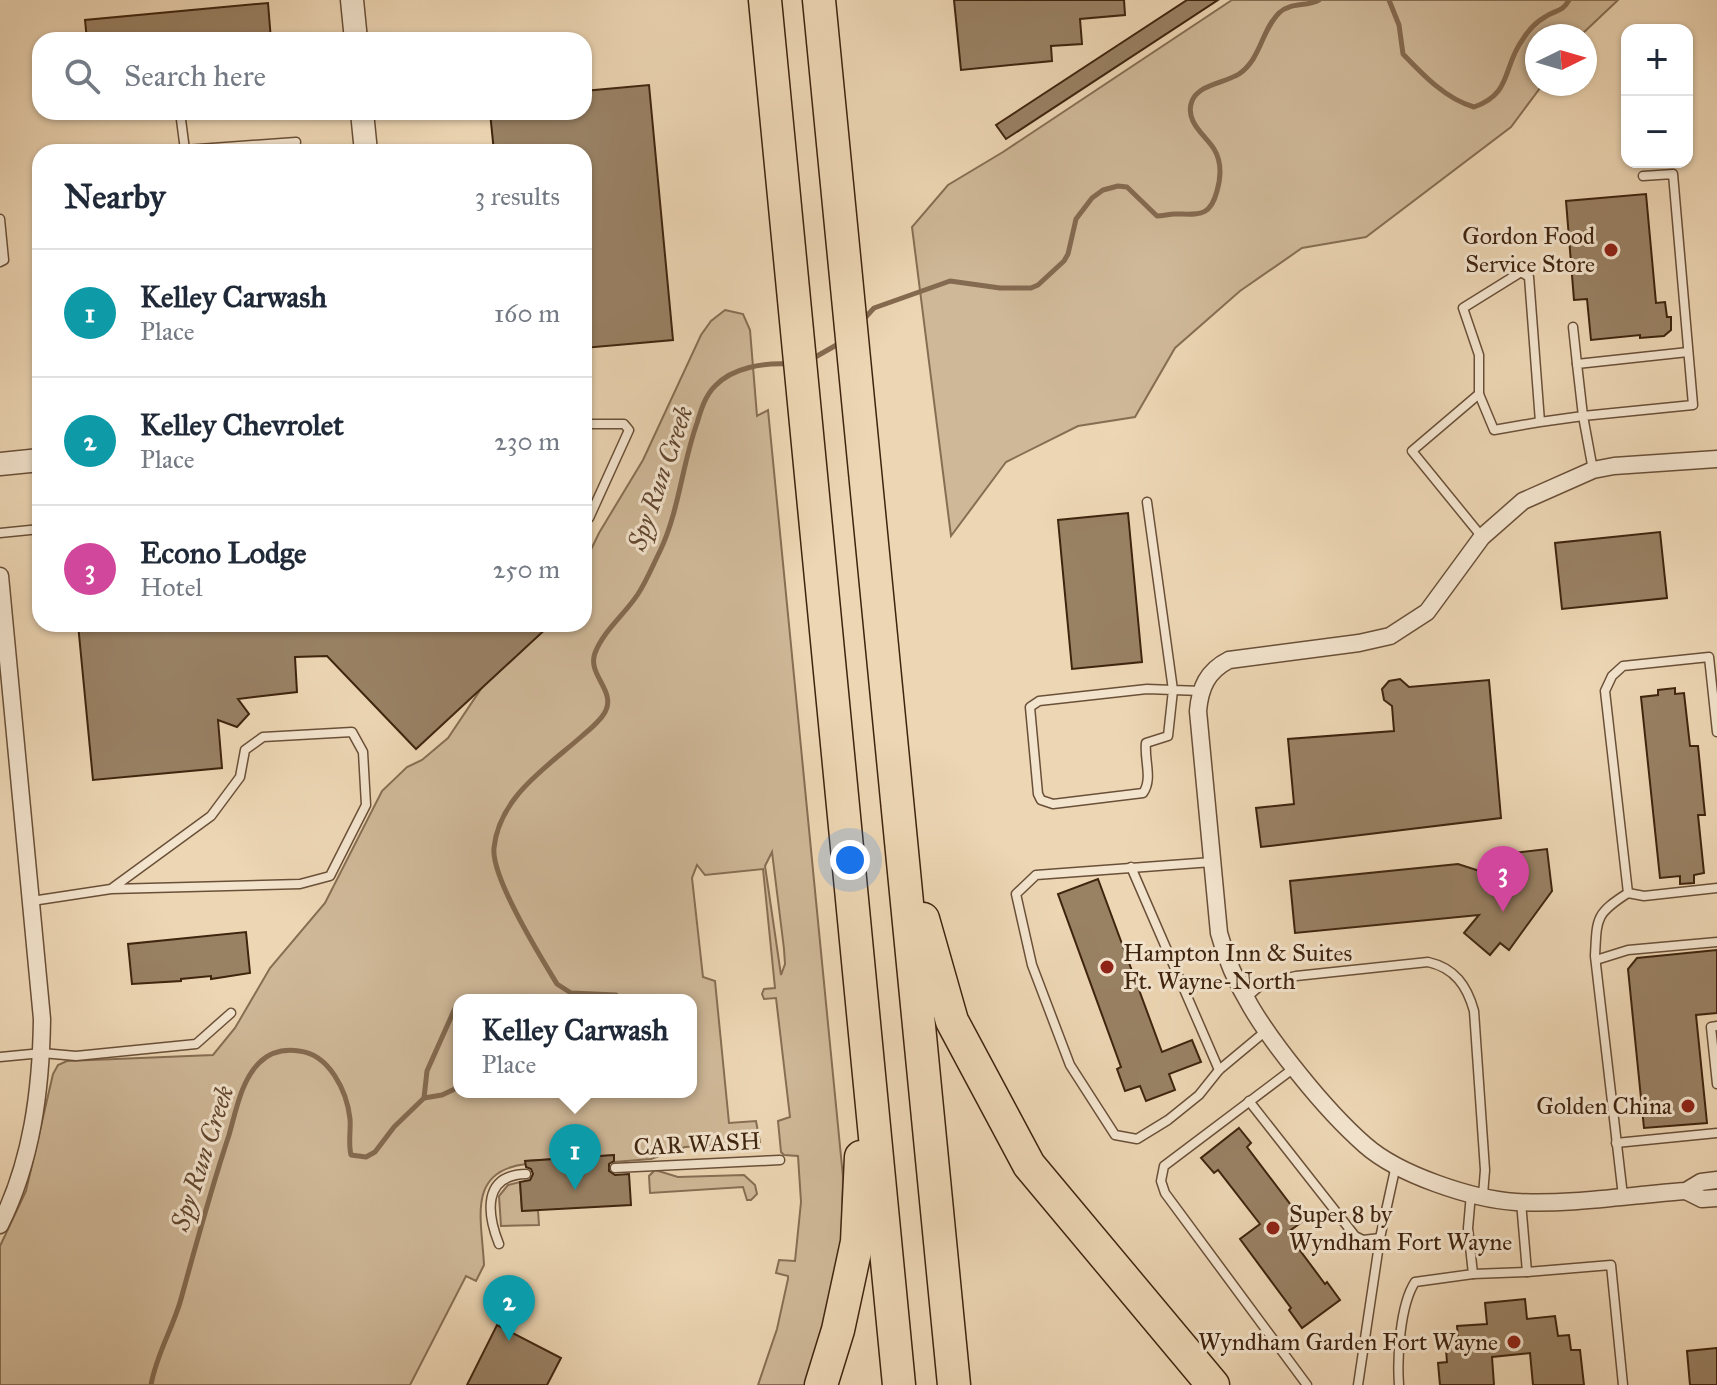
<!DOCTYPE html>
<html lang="en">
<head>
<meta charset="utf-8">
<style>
	body { margin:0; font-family:"IM FELL Great Primer",serif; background:#f2f2f3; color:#1f2937 }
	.controls { position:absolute; right:24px; top:24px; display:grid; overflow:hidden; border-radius:16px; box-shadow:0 2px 6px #0004 }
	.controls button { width:72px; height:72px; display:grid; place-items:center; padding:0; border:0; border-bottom:2px solid #e0e1e3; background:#fff; color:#1f2937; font:40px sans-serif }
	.compass { position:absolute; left:1525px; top:24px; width:72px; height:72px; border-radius:50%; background:#fff; box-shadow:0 2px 6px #0004; rotate:85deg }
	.you { position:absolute; left:850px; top:860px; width:28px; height:28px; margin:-20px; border:6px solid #fff; border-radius:50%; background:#1a73e8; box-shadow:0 0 0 12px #1a73e833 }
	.badge { display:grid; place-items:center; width:52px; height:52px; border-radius:50%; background:#ea580c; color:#fff; font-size:26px; font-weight:700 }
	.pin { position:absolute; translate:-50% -66px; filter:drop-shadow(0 2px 4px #0008) }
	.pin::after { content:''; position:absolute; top:42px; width:28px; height:24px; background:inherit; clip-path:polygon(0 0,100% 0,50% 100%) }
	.popup { position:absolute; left:453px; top:994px; width:244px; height:104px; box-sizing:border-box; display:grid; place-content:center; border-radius:16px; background:#fff; filter:drop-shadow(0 2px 6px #0005); font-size:26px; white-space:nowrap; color:#747a83 }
	.popup b { font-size:30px; color:#1f2937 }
	.popup::after { content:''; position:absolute; left:50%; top:100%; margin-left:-16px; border:16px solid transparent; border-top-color:#fff }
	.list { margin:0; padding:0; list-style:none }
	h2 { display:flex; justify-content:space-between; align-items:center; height:104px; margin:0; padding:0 32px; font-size:34px }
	h2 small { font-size:26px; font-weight:400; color:#747a83 }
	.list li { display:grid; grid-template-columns:52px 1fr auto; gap:24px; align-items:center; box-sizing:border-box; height:128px; padding:0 32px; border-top:2px solid #e0e1e3 }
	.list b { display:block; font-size:30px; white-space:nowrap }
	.list p { margin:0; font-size:26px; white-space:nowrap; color:#747a83 }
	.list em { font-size:26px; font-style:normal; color:#747a83 }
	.icon { flex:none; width:44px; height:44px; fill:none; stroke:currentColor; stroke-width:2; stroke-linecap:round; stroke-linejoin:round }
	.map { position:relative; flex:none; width:1717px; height:1385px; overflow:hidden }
	.search { position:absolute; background:#fff; box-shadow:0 2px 6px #0004; left:32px; top:32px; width:560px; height:88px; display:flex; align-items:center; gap:20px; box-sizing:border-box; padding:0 28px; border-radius:24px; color:#747a83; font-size:30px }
	.panel { position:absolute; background:#fff; box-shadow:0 2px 6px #0004; left:32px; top:144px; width:560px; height:488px; border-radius:24px }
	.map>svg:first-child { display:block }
</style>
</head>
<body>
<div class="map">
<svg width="1717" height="1385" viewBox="0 0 1717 1385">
	<rect width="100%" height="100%" fill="#edd6b4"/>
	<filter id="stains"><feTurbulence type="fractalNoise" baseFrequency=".0025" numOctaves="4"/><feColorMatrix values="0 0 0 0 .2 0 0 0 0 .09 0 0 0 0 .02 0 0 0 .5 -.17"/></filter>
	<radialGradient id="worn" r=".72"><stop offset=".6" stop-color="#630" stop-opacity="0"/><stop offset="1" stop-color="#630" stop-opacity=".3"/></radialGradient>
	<g fill="#cfb898" stroke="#876e53" stroke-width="2" fill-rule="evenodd">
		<polygon points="1232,0 1618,0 1580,36 1537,36 1537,84 1543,84 1511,127 1366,237 1302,248 1240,291 1175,348 1135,417 1078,426 1006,462 951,536 912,227 948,185 1003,152"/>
		<path d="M725,310L743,314L750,330L757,416L768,410L843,1177L841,1261L809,1385H758L777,1329L788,1279V1276L776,1273L779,1260L795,1261L801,1202L798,1156L784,1155L781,1152L778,1121L790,1117L776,998L764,999L762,994L764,989L775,988L763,869L705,875L697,865L692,878L703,977L715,981L729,1123L756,1121L760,1142L685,1147L651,1159L614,1162V1155L526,1161V1164C466,1171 482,1220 484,1265L476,1281L466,1276L410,1385H0V1246L26,1191L53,1074L58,1065L67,1061L213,1055L235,1028L270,968L325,903L382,791L407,767L422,760L448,738L487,680L540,624H584V564L599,533L643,460L701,335L711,321ZM772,852L784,949L785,964L781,975L765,866ZM459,1000H691V1092H459Z"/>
		<polygon points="655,1170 678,1177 744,1175 755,1185 757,1194 751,1200 747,1200 743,1187 650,1193 649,1176"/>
		<polygon points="520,1182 522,1211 538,1210 539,1225 501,1226 499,1196 508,1185"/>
	</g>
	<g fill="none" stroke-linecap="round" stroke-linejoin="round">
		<g stroke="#846a50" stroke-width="5">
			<path d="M1389,0L1399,25L1403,54C1423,75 1446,99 1474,107C1513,93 1502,67 1523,39C1528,31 1536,22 1545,17C1555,10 1563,12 1569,0"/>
			<path d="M863,320L874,308L950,281L1000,288H1031L1038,285L1064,261L1068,254L1076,219L1092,198L1103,190L1118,186L1127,187L1157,216C1163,216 1169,214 1175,214C1198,214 1210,218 1217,191C1221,177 1222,162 1214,149C1205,135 1184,121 1192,101C1199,84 1225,83 1239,74C1261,59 1261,31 1279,13C1290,2 1307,7 1319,0"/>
			<polyline points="810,360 840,343"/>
			<path d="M619,1000L616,995L571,993L557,984C540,956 491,877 494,848C499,797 547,767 582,736C590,729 602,720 606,710C615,690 587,674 595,653C604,630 625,614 638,594C646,582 653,565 660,551C679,511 682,465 697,423C701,410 705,396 715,386C733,367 764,363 788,364"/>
			<polyline points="424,1098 442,1095 459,1087"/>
			<path d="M151,1385C156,1355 173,1328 181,1299C196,1244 211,1189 229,1135C236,1111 241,1081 259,1063C270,1052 285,1049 299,1051C329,1054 347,1091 350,1119C351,1131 348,1142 351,1155L366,1157L375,1152L394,1127L424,1098L427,1071L456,1006"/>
		</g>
	</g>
	<g fill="#998164" stroke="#3f240e" stroke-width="2">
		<polygon points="954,0 1124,0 1125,15 1080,19 1082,44 1051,46 1052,61 961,70"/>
		<polygon points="1187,0 1218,0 1006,139 996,125"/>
		<polygon points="268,3 271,40 87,40 85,20"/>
		<polygon points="649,85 673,340 584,348 584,152 494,152 490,112 584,112 584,91"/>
		<polygon points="1646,194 1656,303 1665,302 1667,317 1671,317 1671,330 1664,336 1640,338 1640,335 1591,340 1587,299 1574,300 1566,201"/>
		<polygon points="1128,513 1142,662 1072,669 1058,520"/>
		<polygon points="1660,532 1667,598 1562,609 1555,543"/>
		<polygon points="78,624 551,624 416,749 327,656 295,657 297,692 238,699 249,714 237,727 218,720 222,768 93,780"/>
		<polygon points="1400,679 1409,687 1489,680 1501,818 1261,847 1256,808 1294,804 1288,739 1394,731 1392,706 1384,700 1382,689 1389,681"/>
		<polygon points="1675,688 1675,694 1684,693 1690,746 1698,746 1705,815 1698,815 1704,873 1694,875 1694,883 1680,884 1680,876 1660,878 1641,697 1658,695 1658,690"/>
		<polygon points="1547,849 1552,891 1509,950 1500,943 1490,955 1464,933 1479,915 1295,933 1290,881 1458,864 1489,874 1505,854"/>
		<polygon points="1098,879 1162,1052 1192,1040 1201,1062 1169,1074 1175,1090 1146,1101 1140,1086 1125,1091 1117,1069 1121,1067 1058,894"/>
		<polygon points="246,932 250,973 211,979 211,976 181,979 181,981 132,984 128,944"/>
		<polygon points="1717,950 1717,1013 1696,1015 1707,1123 1644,1128 1628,969 1637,958"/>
		<polygon points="1239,1128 1251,1143 1247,1147 1303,1221 1287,1233 1325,1284 1327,1282 1340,1300 1302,1328 1289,1310 1291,1308 1240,1239 1260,1224 1218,1170 1214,1173 1201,1158"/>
		<polygon points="614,1155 614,1161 609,1164 609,1171 615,1175 629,1174 631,1205 522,1211 520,1182 530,1180 533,1174 531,1169 526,1167 525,1161"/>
		<polygon points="1525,1299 1527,1319 1555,1316 1558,1336 1569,1335 1571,1350 1580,1350 1584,1385 1533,1385 1530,1353 1492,1357 1494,1385 1440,1385 1438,1363 1447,1362 1446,1349 1459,1347 1457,1326 1487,1324 1485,1303"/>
		<polygon points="497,1325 561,1358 547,1385 467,1385"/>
		<polygon points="1717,1348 1717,1385 1690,1385 1687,1351"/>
	</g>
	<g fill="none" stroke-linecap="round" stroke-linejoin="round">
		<g stroke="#6a5038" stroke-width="11">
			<g id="service">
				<polyline points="180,112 185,150 296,142"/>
				<polyline points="0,219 4,260 0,262"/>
				<polyline points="1573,327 1577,364"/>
				<polyline points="1479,394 1412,451 1482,537"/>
				<polyline points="1540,422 1494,430 1479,394 1479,355 1463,308 1521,272 1529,277 1540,422 1583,416 1577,364 1688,352"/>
				<polyline points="584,424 624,424 629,430 589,518 584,519"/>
				<polyline points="1593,470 1583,416 1693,405 1673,174 1643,176"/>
				<polyline points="1147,502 1173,690 1202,691"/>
				<polyline points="0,533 40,529"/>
				<path d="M1147,689L1173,690L1168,736L1146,743C1144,760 1153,779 1143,793L1053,804L1041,800L1038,794L1030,707L1039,701Z"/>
				<polyline points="1212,862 1036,875 1016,894 1032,965 1070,1065 1115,1135 1137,1139 1168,1120 1199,1095 1219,1070 1267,1030"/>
				<polyline points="1131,867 1219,1070"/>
				<polyline points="1628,893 1605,691 1612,676 1623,666 1709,657 1717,732"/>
				<polyline points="32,901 111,889 211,816 240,777 245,750 263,737 352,732 363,752 366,805 330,876 300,884 111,889"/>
				<polyline points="1596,960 1628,950 1717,942"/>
				<path d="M1246,998L1262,984L1296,976L1428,962C1455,968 1467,986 1474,1011L1485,1170L1483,1195"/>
				<polyline points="1717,1026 1711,1027 1717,1084"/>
				<polyline points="0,1057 42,1053 76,1056 196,1044 231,1013"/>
				<polyline points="1294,1068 1164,1166 1161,1181 1165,1193 1307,1385"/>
				<polyline points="1249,1101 1355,1236 1363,1240 1380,1238"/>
				<polyline points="1616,1143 1717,1133"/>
				<polyline points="615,1168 780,1160"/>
				<path d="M1623,1196L1595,956C1597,918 1595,914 1628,893L1644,896L1717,888"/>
				<polyline points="1521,1202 1527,1272 1611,1265 1623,1385"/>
				<path d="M499,1244C487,1214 482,1175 526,1174"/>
				<polyline points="1473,1274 1527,1272"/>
				<polyline points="1358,1385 1380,1238 1396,1165"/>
				<path d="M1399,1385C1397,1357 1400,1305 1415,1282L1473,1274L1468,1228L1471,1194"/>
			</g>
		</g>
		<g stroke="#6a5038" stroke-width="19">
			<g id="minor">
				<path d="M1717,459L1614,466L1593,470L1523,501L1482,537L1427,612L1390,636L1359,643L1229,660C1207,671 1200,688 1198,711L1219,933C1233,986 1264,1031 1299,1074C1319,1099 1340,1123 1365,1145C1399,1175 1472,1199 1516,1202C1572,1205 1630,1195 1686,1191L1701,1182L1717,1180"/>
				<path d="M0,576L42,1019C41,1090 32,1161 0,1225"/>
				<polyline points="1686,1191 1702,1199 1717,1198"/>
			</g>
		</g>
		<g stroke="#6a5038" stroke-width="25">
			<g id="tertiary">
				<polyline points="352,0 356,40"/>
				<polyline points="362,112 366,152"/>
				<polyline points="0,464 40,460"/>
			</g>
		</g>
		<g stroke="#3f240e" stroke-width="35">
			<g id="motorway">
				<polyline points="765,0 899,1385"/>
				<polyline points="819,0 954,1385"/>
				<polyline points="923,919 952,1021 1029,1165 1213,1385"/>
				<polyline points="821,1385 838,1330 857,1242 861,1157"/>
			</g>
		</g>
		<use href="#service" stroke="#f3e4ce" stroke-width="8"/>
		<use href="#minor" stroke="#f3e4ce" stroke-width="16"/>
		<use href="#tertiary" stroke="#f3e4ce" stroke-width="22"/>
		<use href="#motorway" stroke="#edd6b4" stroke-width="32"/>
	</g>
	<g fill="#8f2418" stroke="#f3e4ce" stroke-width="3">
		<circle cx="1611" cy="250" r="8"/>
		<circle cx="1107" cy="967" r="8"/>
		<circle cx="1688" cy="1106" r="8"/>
		<circle cx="1273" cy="1228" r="8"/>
		<circle cx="1514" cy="1342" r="8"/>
	</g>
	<g text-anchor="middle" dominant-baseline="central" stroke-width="6" stroke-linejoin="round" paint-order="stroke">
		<g font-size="24" fill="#3f240e" stroke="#f3e4ce" text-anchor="end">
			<text x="1595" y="236">Gordon Food<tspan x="1595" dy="28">Service Store</tspan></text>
			<text x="1123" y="953" text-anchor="start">Hampton Inn &amp; Suites<tspan x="1123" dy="28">Ft. Wayne-North</tspan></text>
			<text x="1672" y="1106">Golden China</text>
			<text x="1289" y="1214" text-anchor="start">Super 8 by<tspan x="1289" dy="28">Wyndham Fort Wayne</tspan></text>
			<text x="1498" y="1342">Wyndham Garden Fort Wayne</text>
		</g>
		<g font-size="24" fill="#3f240e" stroke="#f3e4ce">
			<text transform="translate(697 1144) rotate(-3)">CAR WASH</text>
		</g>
		<g font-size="26" font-style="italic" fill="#62472f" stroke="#f3e4ce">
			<text transform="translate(660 478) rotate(-71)">Spy Run Creek</text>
			<text transform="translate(202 1158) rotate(-72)">Spy Run Creek</text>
		</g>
	</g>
	<rect width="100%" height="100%" filter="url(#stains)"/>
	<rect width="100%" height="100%" fill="url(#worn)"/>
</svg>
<div class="controls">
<button>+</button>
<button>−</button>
</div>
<svg class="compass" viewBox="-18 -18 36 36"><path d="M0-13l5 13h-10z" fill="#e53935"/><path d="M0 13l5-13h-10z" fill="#747a83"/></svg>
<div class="you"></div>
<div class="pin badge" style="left:575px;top:1190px;background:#0f9aa8">1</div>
<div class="popup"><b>Kelley Carwash</b>Place</div>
<div class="pin badge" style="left:509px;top:1341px;background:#0f9aa8">2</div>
<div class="pin badge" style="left:1503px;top:912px;background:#d1479c">3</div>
<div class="search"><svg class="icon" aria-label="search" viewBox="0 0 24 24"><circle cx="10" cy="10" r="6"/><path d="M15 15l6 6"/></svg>Search here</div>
<section class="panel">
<h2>Nearby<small>3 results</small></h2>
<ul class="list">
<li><span class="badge" style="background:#0f9aa8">1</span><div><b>Kelley Carwash</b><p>Place</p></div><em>160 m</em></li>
<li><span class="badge" style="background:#0f9aa8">2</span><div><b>Kelley Chevrolet</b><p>Place</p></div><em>230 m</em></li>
<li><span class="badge" style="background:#d1479c">3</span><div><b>Econo Lodge</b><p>Hotel</p></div><em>250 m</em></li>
</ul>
</section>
</div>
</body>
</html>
